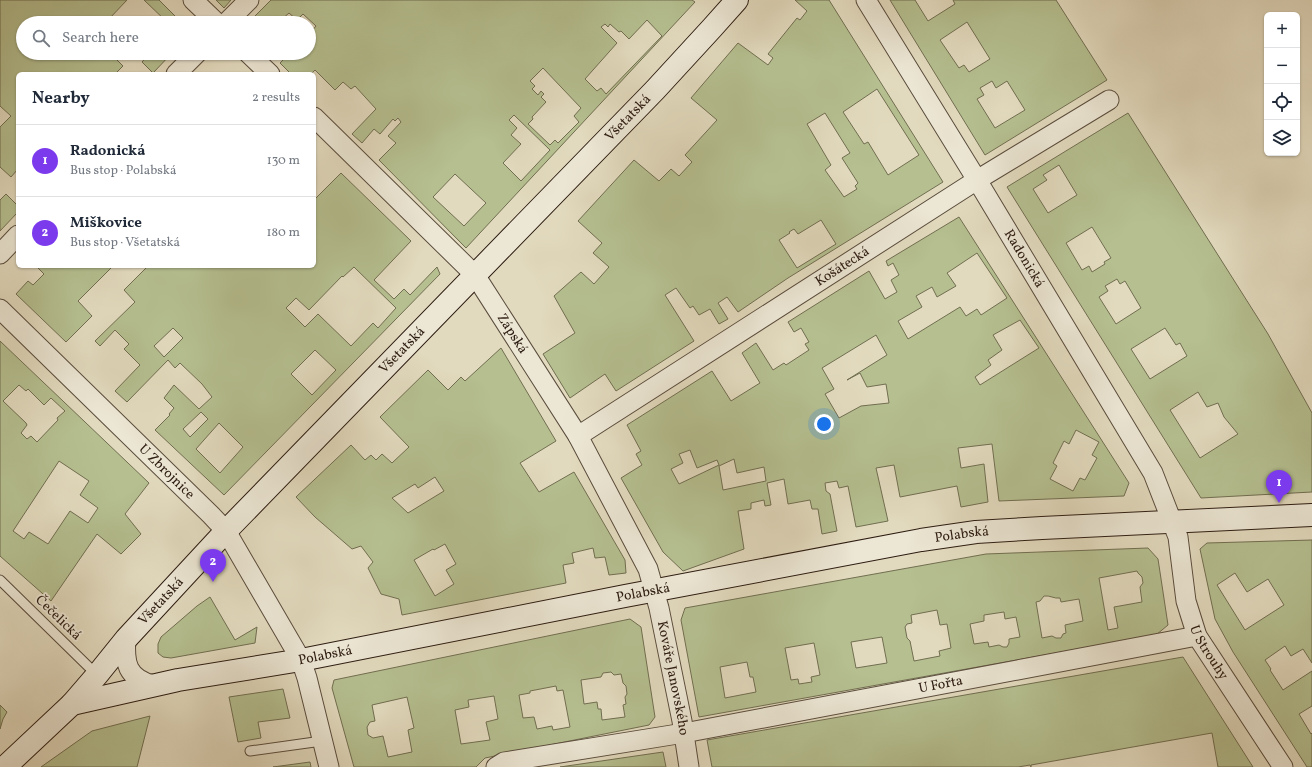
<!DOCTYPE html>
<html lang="en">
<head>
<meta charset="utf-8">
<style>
	body { margin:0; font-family:Vollkorn,serif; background:#f6f6f7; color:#1f2937 }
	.controls { position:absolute; right:12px; top:12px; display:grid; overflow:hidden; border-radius:6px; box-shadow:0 1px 3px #0004 }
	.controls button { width:36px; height:36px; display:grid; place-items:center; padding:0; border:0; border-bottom:1px solid #e0e1e3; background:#fff; color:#1f2937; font:20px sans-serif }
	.you { position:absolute; left:824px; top:424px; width:14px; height:14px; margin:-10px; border:3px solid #fff; border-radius:50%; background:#1a73e8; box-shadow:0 0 0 6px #1a73e833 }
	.badge { display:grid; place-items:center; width:26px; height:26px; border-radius:50%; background:#7c3aed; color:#fff; font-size:13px; font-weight:700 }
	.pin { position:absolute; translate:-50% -33px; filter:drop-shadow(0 1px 2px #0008) }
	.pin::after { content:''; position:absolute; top:21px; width:14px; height:12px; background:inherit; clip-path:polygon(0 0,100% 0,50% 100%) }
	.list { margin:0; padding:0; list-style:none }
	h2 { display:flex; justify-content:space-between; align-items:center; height:52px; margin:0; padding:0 16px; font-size:17px }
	h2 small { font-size:13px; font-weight:400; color:#747a83 }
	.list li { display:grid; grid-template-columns:26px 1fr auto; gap:12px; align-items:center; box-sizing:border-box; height:72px; padding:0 16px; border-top:1px solid #e0e1e3 }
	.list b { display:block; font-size:15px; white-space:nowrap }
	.list p { margin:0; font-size:13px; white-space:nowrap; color:#747a83 }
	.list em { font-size:13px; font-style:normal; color:#747a83 }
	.icon { flex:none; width:22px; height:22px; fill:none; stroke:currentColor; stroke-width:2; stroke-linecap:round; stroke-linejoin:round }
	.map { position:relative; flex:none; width:1312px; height:767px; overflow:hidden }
	.search { position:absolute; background:#fff; box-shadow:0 1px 3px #0004; left:16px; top:16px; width:300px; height:44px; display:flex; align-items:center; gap:10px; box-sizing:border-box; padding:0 14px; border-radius:22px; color:#747a83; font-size:15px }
	.panel { position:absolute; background:#fff; box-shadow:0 1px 3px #0004; left:16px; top:72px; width:300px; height:196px; border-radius:6px }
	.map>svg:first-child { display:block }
</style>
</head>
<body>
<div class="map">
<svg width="1312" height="767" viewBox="0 0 1312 767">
	<rect width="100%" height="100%" fill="#e2dabe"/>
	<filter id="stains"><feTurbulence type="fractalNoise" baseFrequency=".005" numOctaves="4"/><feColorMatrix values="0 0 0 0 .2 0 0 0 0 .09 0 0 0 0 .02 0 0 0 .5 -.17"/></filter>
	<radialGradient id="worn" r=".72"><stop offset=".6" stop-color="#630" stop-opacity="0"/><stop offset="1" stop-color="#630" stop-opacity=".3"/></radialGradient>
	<g fill="#b5bf90" stroke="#716e51" fill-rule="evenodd">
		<polygon points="0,0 127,0 109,19 112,23 23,23 23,53 114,53 119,58 117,60 123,66 115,74 18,74 18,169 11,177 0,167 0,127 11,116 0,106"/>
		<polygon points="144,0 159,0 182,23 168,23"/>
		<polygon points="216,0 231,0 224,8"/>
		<path d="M271,0H692L695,2L466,248L379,160L396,143L388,136L401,122L398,118L395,121L393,119L380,134L374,129L362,143L352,134L376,109L355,86L351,89L343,82L335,90L315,70L311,74H291L280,63L290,53H309V34L316,26L303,14L297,20L289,13L281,20L277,16L269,23H248ZM647,20L662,36L606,94L601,88L597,91L585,79L617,43L601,27L605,24L608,27L610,24L619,32L621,31L629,39ZM543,68L581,108L574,116L579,122L558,143L555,140L550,145L528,124L533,119L532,117L546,102L541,97L544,94L541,91L538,95L532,89L535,86L530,81ZM514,115L550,150L521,181L503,163L521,144L511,135L517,128L509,120ZM455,174L486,203L464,226L433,197Z"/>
		<path d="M795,0H829L943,182L788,278L738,312L727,297L718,303L728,319L719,324L710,309L699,315L693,306L690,308L676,288L665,295L694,341L616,391L605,374L570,398L543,354L575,333L554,296L581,272L594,284L609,267L593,253L602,243L578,221L634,160L659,181L671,169L679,176L692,162L685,155L717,120L691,98L738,43L768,65L773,58L768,54L797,18L800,20L807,11ZM877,89L919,155L888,175L868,142L864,144L843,112ZM825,113L850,153L842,158L858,183L855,186L857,189L844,197L825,170L831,165L807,124ZM821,220L836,244L797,268L779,240L790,233L789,232L794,229L798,234Z"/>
		<path d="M890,0H915L928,21L955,4L953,0H1056L1107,80L985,155ZM967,22L990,59L969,72L964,65L959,68L940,40ZM992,81L996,88L1007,81L1025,110L995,128L977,99L984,95L980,88Z"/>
		<polygon points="150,53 172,53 153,73 142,62"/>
		<path d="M1128,113L1268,334L1312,413V492L1201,498L1007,187ZM1059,165L1077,195L1048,213L1033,189L1047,180L1043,175ZM1092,227L1111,258L1104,262L1105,264L1092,272L1089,266L1082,270L1066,243ZM1117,279L1120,284L1125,281L1141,308L1116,324L1099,297L1108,291L1105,286ZM1165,328L1176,345L1180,343L1187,356L1150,379L1131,349ZM1198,392L1207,407L1218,403L1224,417L1238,434L1200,458L1170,410Z"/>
		<path d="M341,173L411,241L374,280L394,299L404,289L410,295L437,267L440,274L224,495L155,430L170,415L169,414L174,408L164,398L174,385L199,409L212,397L202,384L180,363L175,368L168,360L127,402L115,391L140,365L124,349L129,344L115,330L100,346L95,341L135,302L124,290L148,266H314V200ZM354,267L396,308L378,328L373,323L351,346L318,314L305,327L286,308L296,298L309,310L342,276L343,277ZM173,328L183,338L164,357L154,346ZM315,350L336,370L312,395L291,374ZM201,412L208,419L190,437L183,429ZM219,423L243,447L220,473L196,449Z"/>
		<polygon points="6,194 18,206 18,212 0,231 0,200"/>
		<path d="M959,217L1129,483L1124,496L999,501L992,444L958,448L961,468L984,464L988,502L961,507L957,486L900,497L894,465L876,468L888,521L856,527L848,486L839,488L837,481L825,483L826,491L830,494L837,531L822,534L818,509H812L810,500L788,504L784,479L767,483L771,505L765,506L764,500L751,503V509L738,511L744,549L683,571L663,552L621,478L642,465L636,454L641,451L627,425L712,371L731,401L760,383L742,353L756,343L773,370L784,363L786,365L809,350L805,344L809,342L801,328L794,332L788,322L869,271L885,299L897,292L891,280L899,275L893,263L888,266L886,261ZM977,253L1007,298L981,315L977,309L966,316L960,307L908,339L898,321L922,307L916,296L932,287L937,297L956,286L947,273ZM1020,320L1039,348L980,385L975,377L991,365L988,360L1002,350L993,335ZM876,335L887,355L847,380L860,373L867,387L886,384L889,403L861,406L839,418L825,394L834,389L822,368ZM1076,430L1099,442L1092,455L1097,458L1085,480L1080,478L1073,491L1050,479L1057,466L1053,463L1064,441L1069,444ZM690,450L697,468L717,460L719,465L679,484L671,469L683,463L679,454ZM734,459L737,473L764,467L766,481L723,490L719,466Z"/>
		<polygon points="36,266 113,266 78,301 92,316 66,342 16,294 28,281 33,285 44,274"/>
		<path d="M0,341L149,483L125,514L141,534L121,554L97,534L51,601L0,556ZM19,385L26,391L28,389L44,405L51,398L65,411L57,418L58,420L37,442L31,436L27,439L21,433L27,425L26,423L3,401ZM59,461L89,481L80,495L98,508L88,523L70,511L48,544L29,532L24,539L13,531Z"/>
		<path d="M501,348L556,441L520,463L539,492L574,472L625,560L626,573L609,575L605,557L595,558L593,548L572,553L574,563L563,565L566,583L402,615L399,599L381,594L368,568L373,562L361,546L352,549L315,517L296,497L351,445L365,460L371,455L376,460L382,454L392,463L409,447L380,417L428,370L448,390L461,377L465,381ZM435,477L444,491L408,513L392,498L415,484L418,488ZM445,544L456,564L446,570L454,584L435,596L414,560L433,549L434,550Z"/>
		<path d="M1312,540V663L1303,649L1291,656L1285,646L1265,660L1271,669L1270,670L1283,690L1312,671V706L1299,714L1311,734L1312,733V767H1307L1233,652L1215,619L1200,549L1207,543ZM1235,573L1247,592L1268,579L1284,605L1245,630L1217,585Z"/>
		<path d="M1148,548L1158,559L1168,625L1156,635L699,717L681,620L685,608L986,554ZM1137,571L1138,573L1142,577L1143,583L1140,587L1142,602L1114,607L1118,628L1108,630L1099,578ZM1044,596C1050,595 1054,599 1060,598L1061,602L1079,599L1083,621L1065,625L1066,633L1063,634L1061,638H1056L1052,636L1042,638L1036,602L1040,601ZM937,610L940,625L947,624L951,648L939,651L940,656L914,661L910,641L907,638L905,627L907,624L912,623L911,615ZM1004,612L1005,619L1016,617L1020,637L1009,639V643L1007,647H1003L999,645L989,647L988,642L974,644L970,624L984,621V615ZM882,637L887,663L856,668L851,642ZM814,643L820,675L811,677L812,682L799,684L798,679L791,680L785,648ZM747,662L750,677H753L756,692L725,698L720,667Z"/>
		<polygon points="210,597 235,640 257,627 255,643 171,658 163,657 158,653 158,644 161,637 197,606"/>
		<path d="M630,619L641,627L655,717L649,725L485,758L476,767H354L332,688L334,680ZM611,672L614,675L621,674L623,683L626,686L627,694L625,697L626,704L623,705L625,717L602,720L601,709H598L597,702L584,704L581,680L601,677L603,673ZM556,686L557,691L563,690L570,727L553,730L552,726L537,729L534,717L523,718L519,695L530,693V691ZM494,696L498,719L486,722L490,740L461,744L455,710L469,707L468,700ZM407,697L414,728L408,730L412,752L388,757L383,736L373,738L368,735L367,727L370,722L375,721L372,705Z"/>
		<polygon points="1183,657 1253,767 1218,767 1212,733 1031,765 1031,767 1030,765 1018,767 712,767 707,740"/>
		<polygon points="283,689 290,718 258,722 261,738 238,742 229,697"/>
		<polygon points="0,705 7,712 3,719 0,729"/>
		<polygon points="150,716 137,767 41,767 92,731"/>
		<polygon points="663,752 666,767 560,767"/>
		<polygon points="310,762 311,767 273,767"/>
	</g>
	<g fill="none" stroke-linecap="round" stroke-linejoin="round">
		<g stroke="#5a4c3d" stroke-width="11">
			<g id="lane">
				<polyline points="0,580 97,675"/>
				<polyline points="250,751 322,741"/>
			</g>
		</g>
		<g stroke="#5a4c3d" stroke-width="21">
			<g id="street">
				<polyline points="193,0 217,23"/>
				<path id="s1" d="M866,0L977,180L1153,473L1178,537L1186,601L1197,636L1283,767"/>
				<polyline points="226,23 249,0"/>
				<polyline points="248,53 270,74"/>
				<polyline points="176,74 197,53"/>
				<path id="s2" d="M314,117L475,275L578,436L648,569L659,608L682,721L689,767"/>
				<polyline points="0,254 18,235"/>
				<path id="s3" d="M0,309L211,515L226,531L301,660L307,678L329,767"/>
				<path id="s4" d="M578,436L977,180L1109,100"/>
				<path d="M126,639C124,663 127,678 153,685"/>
				<path id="s5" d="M496,767L504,762L684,733L1197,636"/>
			</g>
		</g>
		<g stroke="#2d1c12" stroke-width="24">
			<g id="secondary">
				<path id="s6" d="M72,704L178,680L301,660L625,596L921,540L976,532L1042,528L1312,515"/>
				<path id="s7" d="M5,767L72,704L97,675L126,639L226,531L655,90L712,28L737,0"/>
			</g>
		</g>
		<use href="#lane" stroke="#ece7d5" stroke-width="9"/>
		<use href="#street" stroke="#ece7d5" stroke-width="19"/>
		<use href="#secondary" stroke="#ece7d5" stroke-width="22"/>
	</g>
	<g text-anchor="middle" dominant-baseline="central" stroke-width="3.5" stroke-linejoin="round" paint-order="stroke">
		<g font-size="14" fill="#2d1c12" stroke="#ece7d5">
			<text stroke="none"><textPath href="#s7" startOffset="900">Všetatská</textPath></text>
			<text stroke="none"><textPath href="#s1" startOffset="303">Radonická</textPath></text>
			<text stroke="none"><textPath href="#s4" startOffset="314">Košátecká</textPath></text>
			<text stroke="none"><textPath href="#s2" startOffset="295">Zápská</textPath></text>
			<text stroke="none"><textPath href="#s7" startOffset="576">Všetatská</textPath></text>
			<text stroke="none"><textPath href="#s3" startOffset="233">U Zbrojnice</textPath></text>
			<text stroke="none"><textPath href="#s6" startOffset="906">Polabská</textPath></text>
			<text stroke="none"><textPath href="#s6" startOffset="582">Polabská</textPath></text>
			<text stroke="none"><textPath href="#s7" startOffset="228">Všetatská</textPath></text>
			<text transform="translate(58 618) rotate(44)">Čečelická</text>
			<text stroke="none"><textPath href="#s1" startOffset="743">U Strouhy</textPath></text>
			<text stroke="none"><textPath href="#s6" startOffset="258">Polabská</textPath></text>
			<text stroke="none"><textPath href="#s2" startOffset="679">Kováře Janovského</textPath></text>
			<text stroke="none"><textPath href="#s5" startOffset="453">U Fořta</textPath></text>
		</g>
	</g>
	<rect width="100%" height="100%" filter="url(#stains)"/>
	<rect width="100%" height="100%" fill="url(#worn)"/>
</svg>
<div class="controls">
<button>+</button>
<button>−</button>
<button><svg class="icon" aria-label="locate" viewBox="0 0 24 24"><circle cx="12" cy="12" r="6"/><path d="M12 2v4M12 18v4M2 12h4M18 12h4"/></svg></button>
<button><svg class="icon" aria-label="layers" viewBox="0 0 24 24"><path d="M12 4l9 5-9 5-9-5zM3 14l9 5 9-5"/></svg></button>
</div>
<div class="you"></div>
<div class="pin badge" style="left:1279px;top:503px">1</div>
<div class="pin badge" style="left:213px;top:582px">2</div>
<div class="search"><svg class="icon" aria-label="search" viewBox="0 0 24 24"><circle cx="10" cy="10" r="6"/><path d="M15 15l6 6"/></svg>Search here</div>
<section class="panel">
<h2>Nearby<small>2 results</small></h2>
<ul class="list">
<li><span class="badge">1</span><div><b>Radonická</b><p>Bus stop · Polabská</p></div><em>130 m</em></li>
<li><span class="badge">2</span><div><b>Miškovice</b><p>Bus stop · Všetatská</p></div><em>180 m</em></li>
</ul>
</section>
</div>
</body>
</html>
